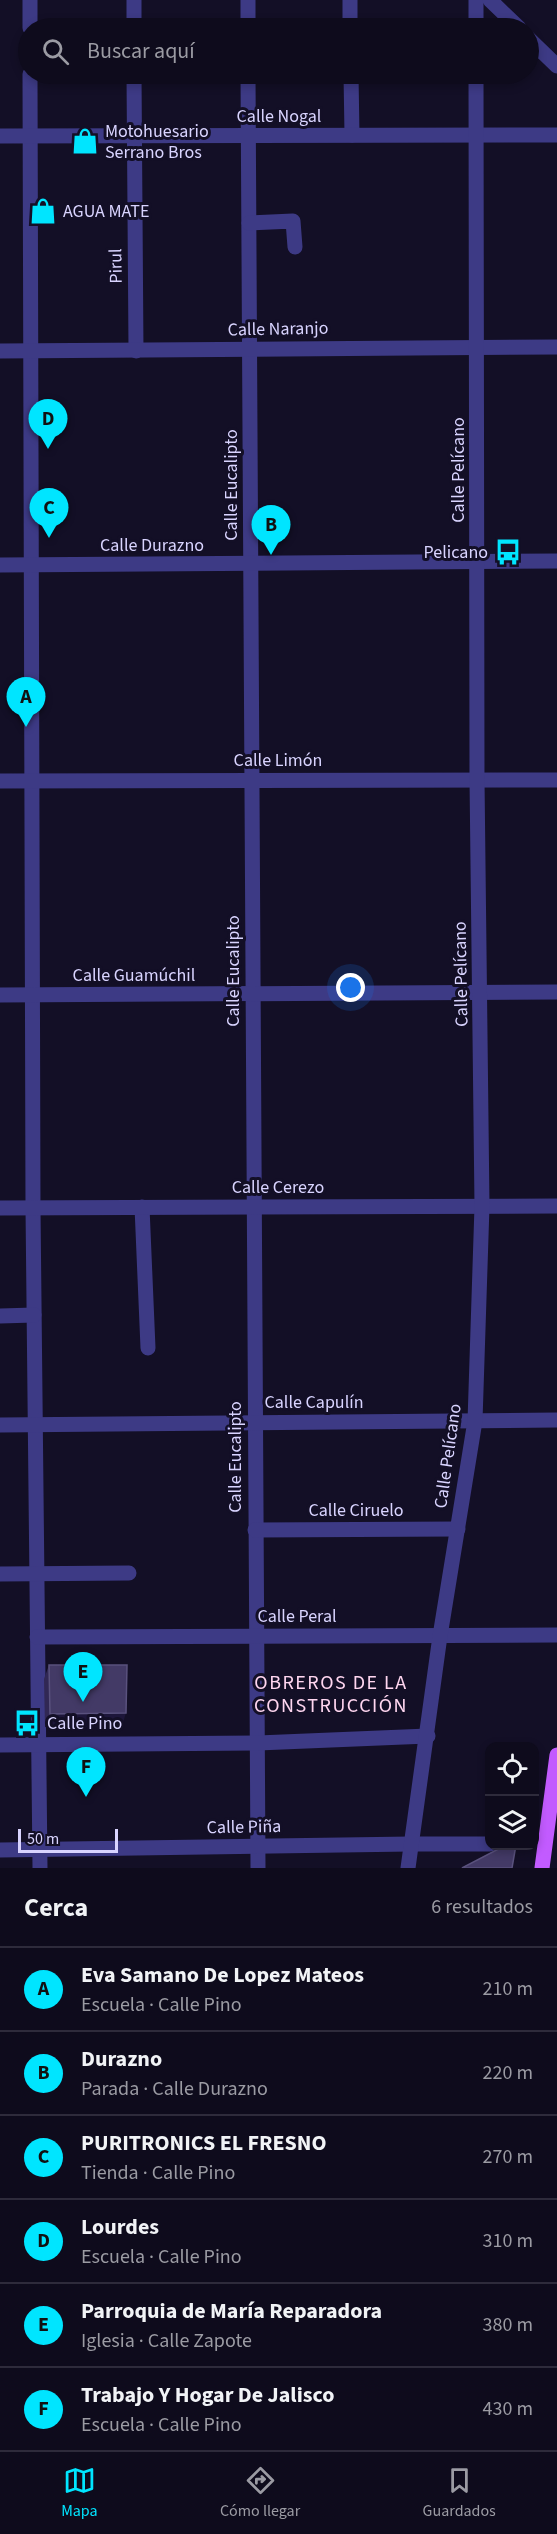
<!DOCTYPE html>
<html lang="es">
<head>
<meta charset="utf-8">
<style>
	body { margin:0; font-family:"Source Sans 3",sans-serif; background:#171425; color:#f1f3f6 }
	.controls { position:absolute; right:18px; bottom:18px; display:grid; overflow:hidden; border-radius:12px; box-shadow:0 3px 9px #0003 }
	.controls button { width:54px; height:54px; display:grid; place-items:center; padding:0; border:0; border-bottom:2px solid #2e2b3b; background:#0e0b1c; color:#f1f3f6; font:30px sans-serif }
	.scale { position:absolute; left:18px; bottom:15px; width:100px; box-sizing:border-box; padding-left:6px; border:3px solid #d9d4ff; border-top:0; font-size:16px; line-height:21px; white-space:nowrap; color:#d9d4ff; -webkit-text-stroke:4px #130f26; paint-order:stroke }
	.you { position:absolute; left:351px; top:988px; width:21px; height:21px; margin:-15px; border:4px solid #fff; border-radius:50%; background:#1a73e8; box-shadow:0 0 0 9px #1a73e833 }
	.badge { display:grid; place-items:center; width:39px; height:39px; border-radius:50%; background:#00e5ff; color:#111; font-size:20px; font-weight:700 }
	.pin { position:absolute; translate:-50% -50px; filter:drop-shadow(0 2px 3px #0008) }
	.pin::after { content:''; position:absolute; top:32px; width:21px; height:18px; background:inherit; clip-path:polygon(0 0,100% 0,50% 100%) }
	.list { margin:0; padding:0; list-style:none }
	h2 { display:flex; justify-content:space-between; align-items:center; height:78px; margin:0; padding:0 24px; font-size:26px }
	h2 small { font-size:20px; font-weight:400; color:#9b9ba3 }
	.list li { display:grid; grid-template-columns:39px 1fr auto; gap:18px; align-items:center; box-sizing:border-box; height:84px; padding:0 24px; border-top:2px solid #2e2b3b }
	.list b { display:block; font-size:22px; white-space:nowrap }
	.list p { margin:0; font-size:20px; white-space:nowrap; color:#9b9ba3 }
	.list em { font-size:20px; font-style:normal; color:#9b9ba3 }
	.icon { flex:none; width:33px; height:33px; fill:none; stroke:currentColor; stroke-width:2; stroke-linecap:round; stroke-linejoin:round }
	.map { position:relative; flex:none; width:557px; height:1868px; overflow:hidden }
	.search { position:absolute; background:#0e0b1c; box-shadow:0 3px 9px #0003; left:18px; right:18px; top:18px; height:66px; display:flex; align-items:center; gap:15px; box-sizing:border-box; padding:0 21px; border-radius:33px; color:#9b9ba3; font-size:22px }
	.sheet { height:582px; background:#0e0b1c }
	nav { display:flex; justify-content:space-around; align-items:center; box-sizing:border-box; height:84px; border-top:2px solid #2e2b3b; background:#0e0b1c; font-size:16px; color:#9b9ba3 }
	nav a { display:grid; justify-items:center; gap:3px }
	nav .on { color:#00e5ff }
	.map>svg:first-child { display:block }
</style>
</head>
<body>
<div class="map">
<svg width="557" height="1868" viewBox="0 0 557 1868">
	<rect width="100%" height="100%" fill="#130f26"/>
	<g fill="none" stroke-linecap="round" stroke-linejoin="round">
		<g stroke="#3d3a85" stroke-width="15">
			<polyline points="30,0 30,28"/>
			<polyline points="248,0 248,28"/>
			<polyline points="350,0 350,28"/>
			<polyline points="476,0 476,28"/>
			<polyline points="490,0 519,28"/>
			<polyline points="134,28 134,0"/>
			<polyline points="528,38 557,66"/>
			<polyline points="30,74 33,1208 40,1868"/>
			<polyline points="134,74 136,351"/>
			<polyline points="248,74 258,1868"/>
			<polyline points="351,74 352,135"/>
			<polyline points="0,136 557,135"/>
			<polyline points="249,223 293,221 295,247"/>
			<polyline points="0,351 557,347"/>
			<polyline points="0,565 557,561"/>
			<polyline points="0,781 557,780"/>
			<polyline points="0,995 557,992"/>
			<polyline points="142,1207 148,1348"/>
			<polyline points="0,1208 557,1206"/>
			<polyline points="0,1316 34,1315"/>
			<polyline points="0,1425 557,1420"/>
			<polyline points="255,1530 458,1529"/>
			<polyline points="0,1574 129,1573"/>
			<polyline points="37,1637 557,1635"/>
			<polyline points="0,1745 258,1743 428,1736"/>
			<polyline points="0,1850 411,1844 490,1844"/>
			<polyline points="408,1868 440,1636 475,1421 482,1206 477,779 476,74"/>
		</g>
		<polyline stroke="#c25bff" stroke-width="15" points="542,1868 557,1755"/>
	</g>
	<polygon fill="#312854" points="49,1665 122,1726 45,1727 44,1679"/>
	<polygon fill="#1d163a" points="126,1713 122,1726 45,1727 50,1714"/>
	<g fill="#433a66" stroke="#5a527e" stroke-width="1.5">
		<polygon points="49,1665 127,1665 126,1713 50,1714"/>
		<polygon points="506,1845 516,1845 512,1868 462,1868"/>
	</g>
	<defs>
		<g id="shop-bare" transform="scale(2.07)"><path d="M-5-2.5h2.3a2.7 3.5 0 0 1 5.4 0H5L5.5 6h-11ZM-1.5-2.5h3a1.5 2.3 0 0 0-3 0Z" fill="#00e5ff" stroke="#130f26" stroke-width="2.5" paint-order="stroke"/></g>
		<g id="bus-bare" transform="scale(2.07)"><path d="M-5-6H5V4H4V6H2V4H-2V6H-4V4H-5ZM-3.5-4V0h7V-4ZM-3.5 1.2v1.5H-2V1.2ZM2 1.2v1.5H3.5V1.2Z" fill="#00e5ff" stroke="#130f26" stroke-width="2.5" paint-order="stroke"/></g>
	</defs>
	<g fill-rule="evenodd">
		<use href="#shop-bare" x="85" y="141"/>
		<use href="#shop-bare" x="43" y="211"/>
		<use href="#bus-bare" x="508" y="552"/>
		<use href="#bus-bare" x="27" y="1723"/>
	</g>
	<g text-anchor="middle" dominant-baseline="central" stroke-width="6" stroke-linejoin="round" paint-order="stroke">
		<g font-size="18" fill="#d9d4ff" stroke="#130f26">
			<text x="279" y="116">Calle Nogal</text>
			<text transform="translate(116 266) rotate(-91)">Pirul</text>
			<text transform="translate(278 329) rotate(-1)">Calle Naranjo</text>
			<text transform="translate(458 470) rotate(-90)">Calle Pelícano</text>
			<text transform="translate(231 485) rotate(-90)">Calle Eucalipto</text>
			<text x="152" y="545">Calle Durazno</text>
			<text x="278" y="760">Calle Limón</text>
			<text transform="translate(233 971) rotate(-90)">Calle Eucalipto</text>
			<text transform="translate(461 974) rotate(-91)">Calle Pelícano</text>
			<text x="134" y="975">Calle Guamúchil</text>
			<text x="278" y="1187">Calle Cerezo</text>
			<text x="314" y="1402">Calle Capulín</text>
			<text transform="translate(448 1456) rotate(-82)">Calle Pelícano</text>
			<text transform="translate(235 1457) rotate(-90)">Calle Eucalipto</text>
			<text x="356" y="1510">Calle Ciruelo</text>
			<text x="297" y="1616">Calle Peral</text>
			<text transform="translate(244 1827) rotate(-1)">Calle Piña</text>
		</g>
		<g font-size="18" fill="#d9d4ff" stroke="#130f26" text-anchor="start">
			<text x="105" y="131">Motohuesario<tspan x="105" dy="21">Serrano Bros</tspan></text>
			<text x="63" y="211">AGUA MATE</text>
			<text x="488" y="552" text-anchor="end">Pelicano</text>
			<text x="47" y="1723">Calle Pino</text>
		</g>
		<g font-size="20" letter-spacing="1.5" fill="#ffd6f0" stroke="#130f26">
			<text x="331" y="1683">OBREROS DE LA<tspan x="331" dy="23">CONSTRUCCIÓN</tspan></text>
		</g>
	</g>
</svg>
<div class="controls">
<button><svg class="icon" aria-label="locate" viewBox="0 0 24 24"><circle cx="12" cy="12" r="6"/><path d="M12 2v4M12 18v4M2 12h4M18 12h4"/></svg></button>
<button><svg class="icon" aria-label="layers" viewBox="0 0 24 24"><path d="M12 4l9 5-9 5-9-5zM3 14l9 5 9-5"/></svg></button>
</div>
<div class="scale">50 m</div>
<div class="you"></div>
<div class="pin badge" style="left:26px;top:727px">A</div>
<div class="pin badge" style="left:271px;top:555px">B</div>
<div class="pin badge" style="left:49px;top:538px">C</div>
<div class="pin badge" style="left:48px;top:449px">D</div>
<div class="pin badge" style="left:83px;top:1702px">E</div>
<div class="pin badge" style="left:86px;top:1797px">F</div>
<div class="search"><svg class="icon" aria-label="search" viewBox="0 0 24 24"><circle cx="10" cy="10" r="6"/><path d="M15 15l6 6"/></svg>Buscar aquí</div>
</div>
<section class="sheet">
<h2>Cerca<small>6 resultados</small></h2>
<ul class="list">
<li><span class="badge">A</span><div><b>Eva Samano De Lopez Mateos</b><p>Escuela · Calle Pino</p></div><em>210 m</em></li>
<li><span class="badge">B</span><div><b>Durazno</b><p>Parada · Calle Durazno</p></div><em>220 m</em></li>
<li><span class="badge">C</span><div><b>PURITRONICS EL FRESNO</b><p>Tienda · Calle Pino</p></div><em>270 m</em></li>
<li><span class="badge">D</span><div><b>Lourdes</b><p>Escuela · Calle Pino</p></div><em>310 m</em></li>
<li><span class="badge">E</span><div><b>Parroquia de María Reparadora</b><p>Iglesia · Calle Zapote</p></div><em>380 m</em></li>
<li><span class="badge">F</span><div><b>Trabajo Y Hogar De Jalisco</b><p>Escuela · Calle Pino</p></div><em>430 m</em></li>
</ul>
</section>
<nav>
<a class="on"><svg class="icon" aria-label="map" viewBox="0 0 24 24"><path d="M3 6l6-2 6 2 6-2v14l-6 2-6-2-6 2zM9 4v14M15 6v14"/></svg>Mapa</a>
<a><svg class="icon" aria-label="directions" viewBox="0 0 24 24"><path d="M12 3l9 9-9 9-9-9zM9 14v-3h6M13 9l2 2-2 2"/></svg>Cómo llegar</a>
<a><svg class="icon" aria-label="saved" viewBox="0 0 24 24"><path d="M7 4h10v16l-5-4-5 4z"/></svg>Guardados</a>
</nav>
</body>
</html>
